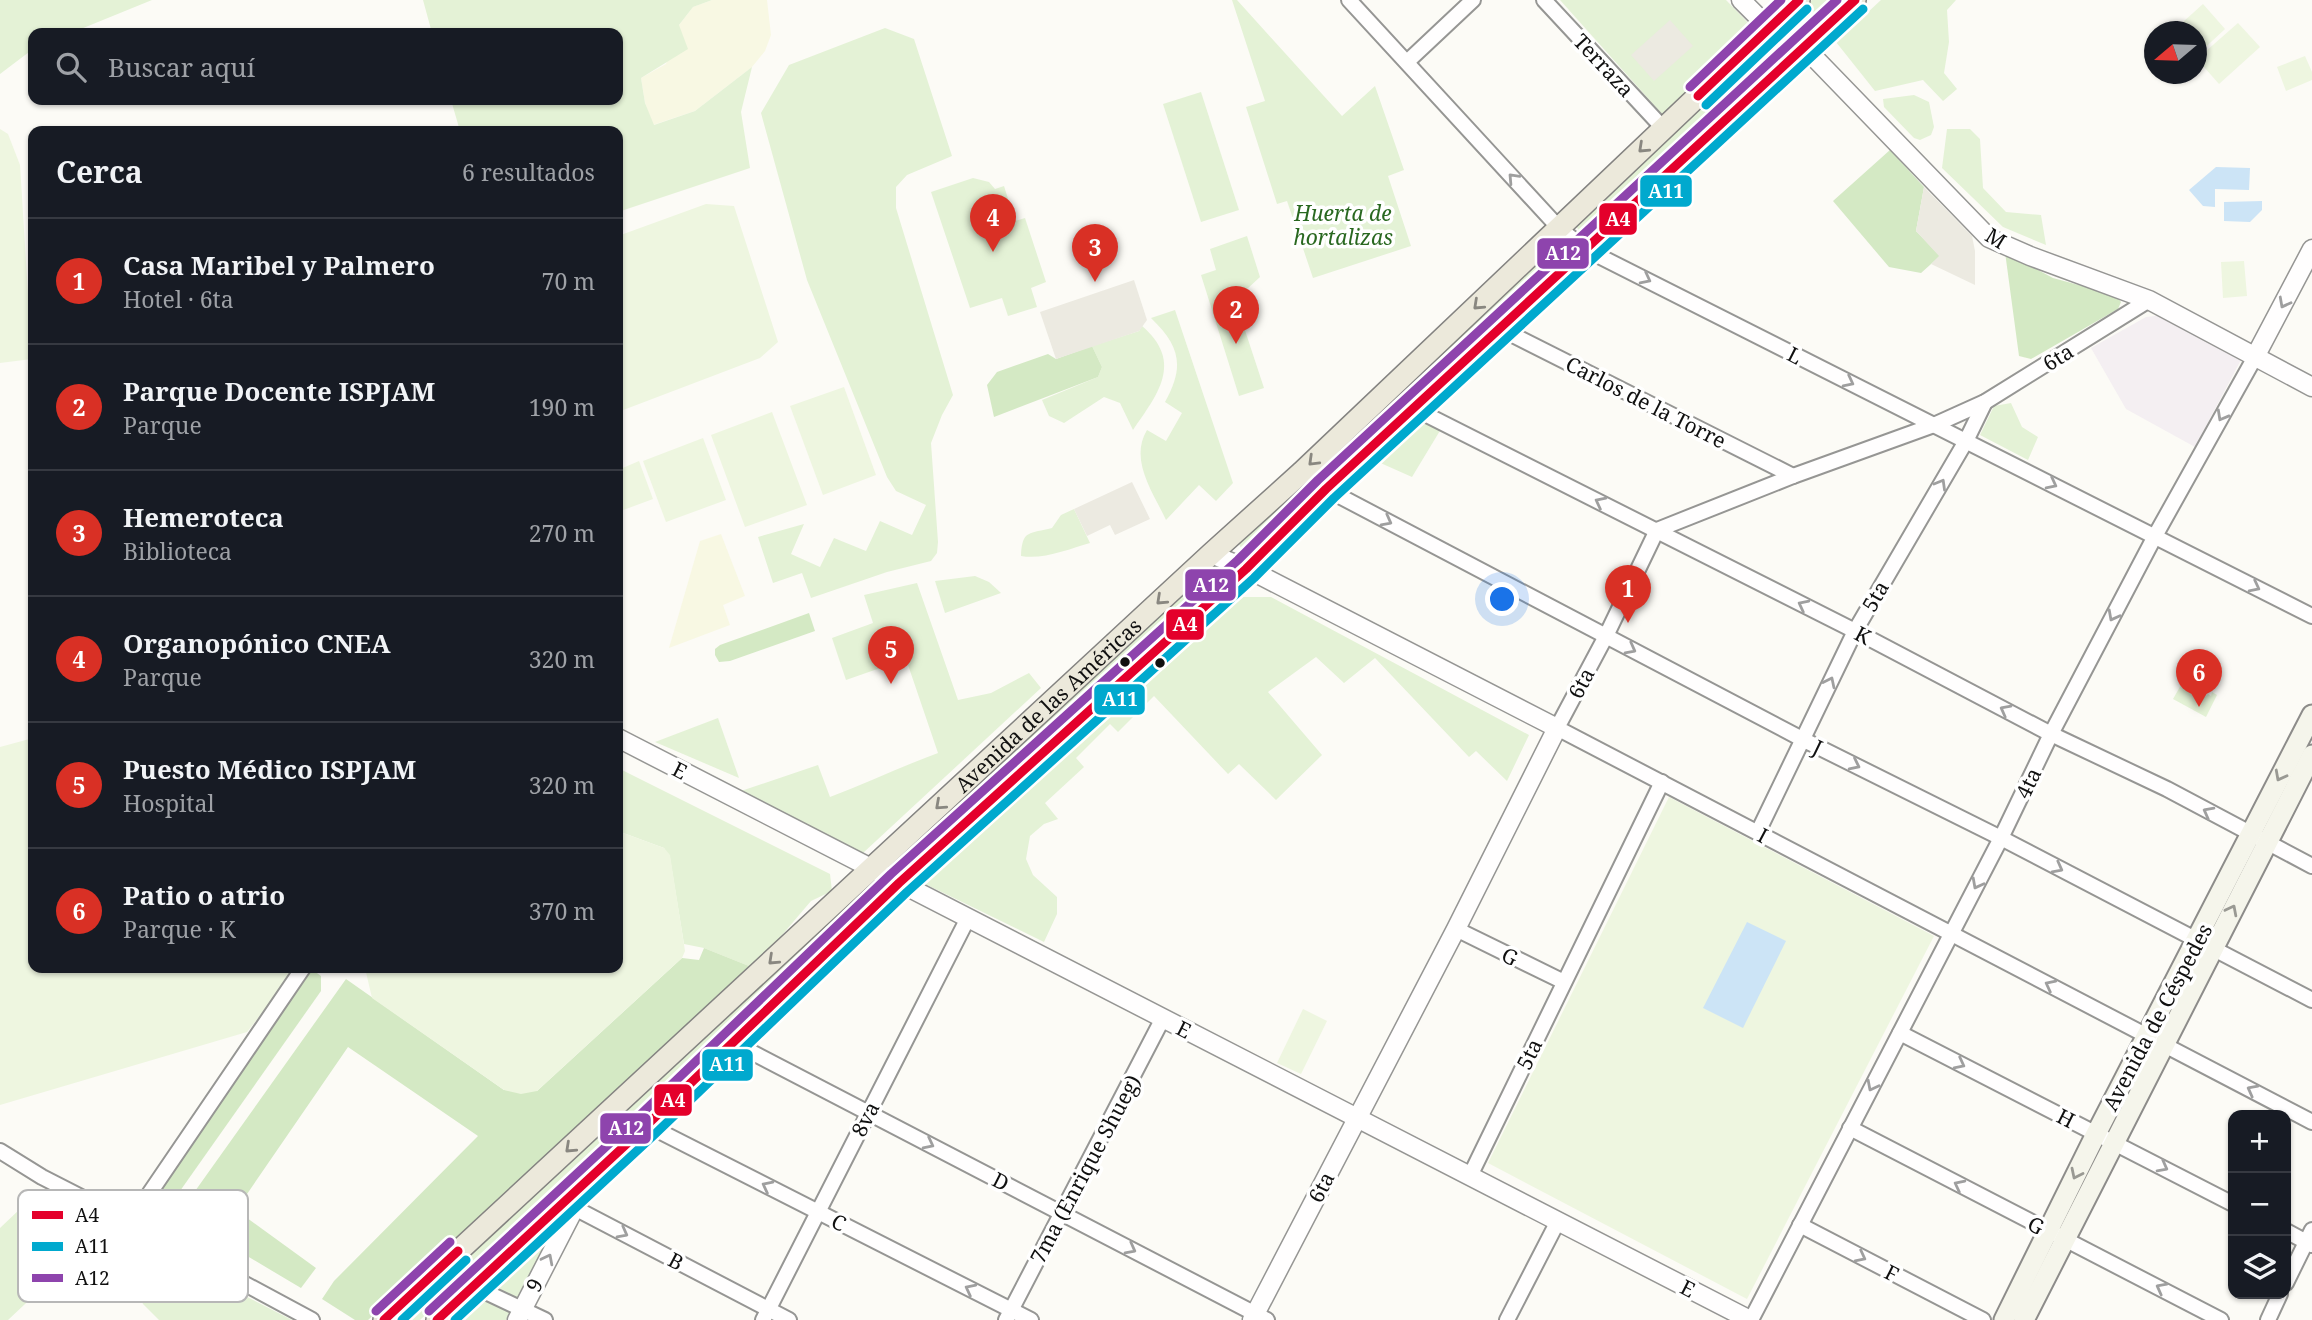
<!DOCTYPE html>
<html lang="es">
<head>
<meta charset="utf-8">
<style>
	body { margin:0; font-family:"Noto Serif",serif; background:#242831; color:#f1f3f6 }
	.controls { position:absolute; right:21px; bottom:21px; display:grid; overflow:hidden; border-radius:14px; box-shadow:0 2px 5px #0004 }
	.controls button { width:63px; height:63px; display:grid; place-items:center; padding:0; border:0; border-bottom:2px solid #363941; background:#171b24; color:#f1f3f6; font:35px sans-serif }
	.compass { position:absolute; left:2144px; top:21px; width:63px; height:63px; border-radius:50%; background:#171b24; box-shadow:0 2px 5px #0004; rotate:251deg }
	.you { position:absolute; left:1503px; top:600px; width:24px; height:24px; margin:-18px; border:5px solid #fff; border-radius:50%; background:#1a73e8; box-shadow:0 0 0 10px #1a73e833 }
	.badge { display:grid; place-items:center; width:46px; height:46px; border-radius:50%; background:#d93025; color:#fff; font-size:23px; font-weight:700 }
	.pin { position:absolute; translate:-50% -58px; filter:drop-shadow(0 2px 4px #0008) }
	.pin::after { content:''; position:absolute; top:37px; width:24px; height:21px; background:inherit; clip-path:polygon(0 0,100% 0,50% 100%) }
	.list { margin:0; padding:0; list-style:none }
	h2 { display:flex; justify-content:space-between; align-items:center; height:91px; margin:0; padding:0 28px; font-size:30px }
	h2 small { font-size:23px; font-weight:400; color:#9ea1a6 }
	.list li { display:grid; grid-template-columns:46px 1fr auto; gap:21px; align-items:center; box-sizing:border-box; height:126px; padding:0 28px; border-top:2px solid #363941 }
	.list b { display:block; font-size:26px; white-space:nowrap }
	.list p { margin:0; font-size:23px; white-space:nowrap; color:#9ea1a6 }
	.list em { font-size:23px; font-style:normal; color:#9ea1a6 }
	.icon { flex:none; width:38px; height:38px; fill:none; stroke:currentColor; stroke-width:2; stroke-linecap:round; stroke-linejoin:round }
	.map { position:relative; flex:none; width:2312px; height:1320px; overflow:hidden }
	.search { position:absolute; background:#171b24; box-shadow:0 2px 5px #0004; left:28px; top:28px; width:595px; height:77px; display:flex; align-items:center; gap:18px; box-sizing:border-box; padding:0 24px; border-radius:14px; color:#9ea1a6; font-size:26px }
	.panel { position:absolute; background:#171b24; box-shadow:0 2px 5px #0004; left:28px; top:126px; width:595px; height:847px; border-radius:14px }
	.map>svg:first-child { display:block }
</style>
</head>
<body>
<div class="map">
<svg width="2312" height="1320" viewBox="0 0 2312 1320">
	<rect width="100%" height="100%" fill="#fcfbf6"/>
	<polygon fill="#f4eff2" points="2164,315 2243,356 2195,447 2126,409 2091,348 2146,317"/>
	<g fill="#f8f8e3">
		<polygon points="712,0 767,0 771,35 765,51 752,67 695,111 653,125 645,103 641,78 666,64 679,25 693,7"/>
		<polygon points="721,534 745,596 723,605 730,625 669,648 700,541"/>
	</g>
	<g fill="#e4f2d6">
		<polygon points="0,0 152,0 71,33 33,33 33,49 0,74"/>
		<polygon points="423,0 712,0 693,7 679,25 688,49 641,78 645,103 654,125 695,111 752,67 741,112 750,168 618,212 618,131 460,131 451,100 618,100 618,33 432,33"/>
		<polygon points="1232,0 1237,0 1342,116 1375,86 1404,170 1388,176 1411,246 1313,278 1287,201 1277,204 1246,107 1265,101"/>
		<polygon points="1560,0 1726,0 1755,30 1662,114"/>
		<polygon points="1812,0 1838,0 1809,28 1800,30 1794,24 1796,15"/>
		<polygon points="1881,0 1956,0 1947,10 1949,42 1944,73 1957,89 1943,101 1923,80 1875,91 1836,42"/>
		<polygon points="885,28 914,39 952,156 907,175 896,187 896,208 953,395 942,415 931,443 938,542 937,553 931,561 887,572 811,598 802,573 773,583 758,537 804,524 791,554 820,567 834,538 866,551 880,521 912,535 926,505 896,491 887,477 807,280 761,113 789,65"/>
		<path d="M1766,45C1775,43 1780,50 1776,58L1589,231C1583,234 1578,231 1576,225Z"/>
		<polygon points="1201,92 1239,210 1201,222 1163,104"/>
		<polygon points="1914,95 1929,102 1934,127 1931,135 1920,140 1914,138 1884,107 1883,99"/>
		<polygon points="1947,129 1970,129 1980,139 1983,188 2006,212 2041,215 2046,245 2003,227 1942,168"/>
		<polygon points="973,178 989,182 995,189 1004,186 1015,221 1025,218 1046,282 1031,288 1037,307 1008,316 1002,298 970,308 931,192"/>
		<polygon points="1247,236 1260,277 1235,300 1264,388 1239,396 1201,275 1216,270 1210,249"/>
		<polygon points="1559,240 1565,245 1564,252 1250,548 1241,548 1238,542"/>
		<path d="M1175,310L1233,483L1216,501L1199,485L1166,520C1153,492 1129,460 1147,430L1166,441L1182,413L1165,402C1185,366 1180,346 1151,318Z"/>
		<path d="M1142,326C1184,362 1158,394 1133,430L1120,403L1104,397L1064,423L1049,416L1042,400L1098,377L1102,367L1092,346L1139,331Z"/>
		<polygon points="2011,403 2022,427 2038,437 2028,460 1980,435 1994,406"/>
		<polygon points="1418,420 1441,429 1412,477 1376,461"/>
		<path d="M1074,509L1090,543C1069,549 1043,560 1021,556C1022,529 1030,534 1052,528L1061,515Z"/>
		<polygon points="975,576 989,582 1001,593 945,613 935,581"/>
		<path d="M917,583L958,700L991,693L1029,673L1041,688L863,853L738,792L818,765L830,797C867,783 900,767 938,753L906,659L846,680L832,638L873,623L864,595Z"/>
		<polygon points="1189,589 1194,594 1192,601 903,869 894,867 892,863"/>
		<polygon points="1233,597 1271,597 1529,735 1507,781 1476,751 1469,757 1375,658 1344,683 1316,657 1268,692 1322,755 1276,800 1239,764 1228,774 1154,696 1118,732 1110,724 1076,758 1084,767 1045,803 1058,819 1044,824 1030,836 1026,859 1033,875 1057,897 1057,914 1044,942 919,881"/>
		<polygon points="2181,685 2205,697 2208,694 2211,696 2212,692 2217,695 2206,717 2173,699"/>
		<polygon points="718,718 739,778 655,742"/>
		<polygon points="618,768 830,874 832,891 811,901 754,968 704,948 684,944 670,858 664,848 618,831"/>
		<polygon points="863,888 869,893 869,901 420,1320 396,1320"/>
		<polygon points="40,1190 292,1320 159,1320 143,1304 128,1274 112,1257 75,1257 8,1320 0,1320 0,1228"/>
		<polygon points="560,1216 506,1320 449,1320"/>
	</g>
	<g fill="#d4e9c4">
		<polygon points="1890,150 1924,187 1916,231 1940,256 1921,273 1889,267 1833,201"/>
		<polygon points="2005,252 2053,278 2115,295 2121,302 2118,309 2031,359 2019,356"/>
		<polygon points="1092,346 1102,367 1098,377 994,417 987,385 997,372 1048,354 1056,359"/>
		<polygon points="809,613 815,631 730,661 719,662 715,655 715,649 720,645"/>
		<polygon points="704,948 754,968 368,1320 355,1320 322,1299 334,1281 478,1136 348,1047 236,1210 316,1268 301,1288 178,1215 346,979 504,1090 537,1091 682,958 699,960"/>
		<polygon points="310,968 321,976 321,991 180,1191 158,1193"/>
	</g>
	<g fill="#eef6e0">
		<polygon points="2203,4 2225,29 2197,55 2196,32 2173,31"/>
		<polygon points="2238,23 2260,47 2219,84 2197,59"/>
		<polygon points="2305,56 2312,72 2312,80 2286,91 2277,67"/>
		<polygon points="0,129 8,134 20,165 32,359 0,363"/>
		<polygon points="706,204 734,206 778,342 760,358 618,412 618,236"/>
		<polygon points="2244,261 2247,296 2223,298 2221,262"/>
		<polygon points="844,387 876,475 823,495 790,406"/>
		<polygon points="772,412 807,505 745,527 711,435"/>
		<polygon points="703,438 726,500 666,522 643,461"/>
		<polygon points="639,461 653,499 618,512 618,470"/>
		<polygon points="33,738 33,968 298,968 247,1032 0,1105 0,747"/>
		<polygon points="1669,797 1934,936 1747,1299 1488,1163"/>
		<polygon points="618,831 664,848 670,855 685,951 682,958 537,1091 521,1094 504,1090 372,998 365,968 618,968"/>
		<polygon points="1303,1009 1327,1021 1301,1074 1277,1063"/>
	</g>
	<g fill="#eceae1">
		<polygon points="1670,20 1693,46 1654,81 1631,55"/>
		<polygon points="1924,187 1972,236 1975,251 1975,285 1931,264 1939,256 1916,231"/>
		<polygon points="1134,280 1147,320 1139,331 1056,359 1040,312"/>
		<polygon points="1132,482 1150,519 1115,535 1110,525 1087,536 1074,509"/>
	</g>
	<g fill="#cce4f6">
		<polygon points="2216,167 2250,168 2249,190 2215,189 2215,207 2203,206 2189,190"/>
		<polygon points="2262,201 2262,210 2250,222 2224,221 2224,202"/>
		<polygon points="1747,922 1786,941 1743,1028 1703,1008"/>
	</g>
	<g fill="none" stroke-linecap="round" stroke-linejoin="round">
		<g stroke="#969694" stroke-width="18">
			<g id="minor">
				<polyline points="1349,0 1559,228 1585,249 2312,616"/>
				<polyline points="1544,0 1664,129"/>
				<polyline points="1407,62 1473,0"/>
				<polyline points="2149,300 1985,402 1934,425 1793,476 1657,530 1606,636 1557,728 2312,1122"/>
				<polyline points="1499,328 1793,476"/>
				<polyline points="1413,408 1855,631 2051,734 2167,789 2312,866"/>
				<polyline points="1326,489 1802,739 2001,838 2312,1000"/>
				<polyline points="1758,832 1855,631 1966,441 1985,402"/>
				<polyline points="1456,929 1564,982"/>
				<polyline points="1900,1033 2233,1204"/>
				<polyline points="734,1043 1267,1320"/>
				<polyline points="647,1125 1031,1320"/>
				<polyline points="1850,1128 2221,1320"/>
				<polyline points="0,1151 42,1177 130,1222 312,1320"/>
				<polyline points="1470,1176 1662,782"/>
				<polyline points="567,1204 789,1320"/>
				<polyline points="130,1222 303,968"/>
				<polyline points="1800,1225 1983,1320"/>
				<polyline points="2286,1231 2312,1245"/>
				<polyline points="2286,1283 2312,1230"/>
				<polyline points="473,1286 545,1320"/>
				<polyline points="763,1320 968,918"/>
				<polyline points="1006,1320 1163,1018"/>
				<polyline points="1507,1320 1558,1221"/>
				<polyline points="1751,1320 2001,838 2051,734 2155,536 2255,357"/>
				<polyline points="2268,1320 2280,1294"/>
			</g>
		</g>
		<g stroke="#969694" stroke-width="21">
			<g id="tertiary">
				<polyline points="1741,0 1769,28 1805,48 1989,238 2030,256 2149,300 2312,387"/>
				<polyline points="2255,357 2312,249"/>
				<polyline points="1211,554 1250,570 1557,728 1456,929 1252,1320"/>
				<polyline points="618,738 1750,1320"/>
				<polyline points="517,1320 586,1186"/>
			</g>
		</g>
		<g stroke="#8d8c8a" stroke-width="23">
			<g id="secondary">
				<polyline points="2004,1320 2096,1134 2312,715"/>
				<polyline points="2024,1320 2312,755"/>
			</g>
		</g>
		<g stroke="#848381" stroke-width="24">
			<g id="primary">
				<path id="s1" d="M384,1320L1211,554L1302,472L1799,0"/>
				<polyline points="437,1320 647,1125 899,883 1246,569 1326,489 1855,0"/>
			</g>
		</g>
		<use href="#minor" stroke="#fffefe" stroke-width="14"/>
		<use href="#tertiary" stroke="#fffefe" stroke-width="18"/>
		<use href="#secondary" stroke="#f5f5eb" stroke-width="19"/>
		<use href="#primary" stroke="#ece9db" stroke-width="21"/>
		<g stroke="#fff" stroke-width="14">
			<g id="bus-1">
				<polyline points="1698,96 1799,0"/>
				<polyline points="384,1320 458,1251"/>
				<polyline points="437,1320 647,1125 899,883 1246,569 1326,489 1855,0"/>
			</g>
		</g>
		<g stroke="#fff" stroke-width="14">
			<g id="bus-2">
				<polyline points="1706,105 1807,9"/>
				<polyline points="402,1320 466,1260"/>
				<polyline points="455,1320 655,1134 907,892 1254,578 1334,498 1863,9"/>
			</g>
		</g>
		<g stroke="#fff" stroke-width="14">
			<g id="bus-3">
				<polyline points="1690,87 1781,0"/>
				<polyline points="376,1311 450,1242"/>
				<polyline points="429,1311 639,1116 891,874 1238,560 1318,480 1837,0"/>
			</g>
		</g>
		<use href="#bus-1" stroke="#e4002b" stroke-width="9"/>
		<use href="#bus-2" stroke="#00a9ce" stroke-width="9"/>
		<use href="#bus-3" stroke="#8e44ad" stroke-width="9"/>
	</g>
	<defs><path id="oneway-chevron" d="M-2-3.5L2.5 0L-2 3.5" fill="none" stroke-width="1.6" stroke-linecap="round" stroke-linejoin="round" transform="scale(1.75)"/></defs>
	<g stroke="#898780">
		<use href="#oneway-chevron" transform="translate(1643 148) rotate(137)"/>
		<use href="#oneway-chevron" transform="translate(1478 305) rotate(137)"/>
		<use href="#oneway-chevron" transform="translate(1313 461) rotate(136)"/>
		<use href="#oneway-chevron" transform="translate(1161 600) rotate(137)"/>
		<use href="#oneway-chevron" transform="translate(940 805) rotate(138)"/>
		<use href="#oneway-chevron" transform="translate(773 960) rotate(137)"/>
		<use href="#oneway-chevron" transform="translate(570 1148) rotate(137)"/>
	</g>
	<g stroke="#9f9f9f">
		<use href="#oneway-chevron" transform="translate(1513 178) rotate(-133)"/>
		<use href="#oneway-chevron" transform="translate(1646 279) rotate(27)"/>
		<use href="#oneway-chevron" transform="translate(2284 303) rotate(118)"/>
		<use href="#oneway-chevron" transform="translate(1849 382) rotate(27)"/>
		<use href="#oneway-chevron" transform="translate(2222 416) rotate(119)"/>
		<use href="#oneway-chevron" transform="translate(1941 484) rotate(-60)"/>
		<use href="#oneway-chevron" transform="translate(2052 484) rotate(27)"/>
		<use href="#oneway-chevron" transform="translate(1600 502) rotate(-153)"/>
		<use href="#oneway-chevron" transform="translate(1387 521) rotate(28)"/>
		<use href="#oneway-chevron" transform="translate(2255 587) rotate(27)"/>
		<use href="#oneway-chevron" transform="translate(1803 605) rotate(-153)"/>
		<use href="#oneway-chevron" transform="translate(2113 616) rotate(118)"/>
		<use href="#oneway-chevron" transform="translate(1631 649) rotate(28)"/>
		<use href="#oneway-chevron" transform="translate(1830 682) rotate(-64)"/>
		<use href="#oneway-chevron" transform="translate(2005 710) rotate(-152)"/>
		<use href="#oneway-chevron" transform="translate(1855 765) rotate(26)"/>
		<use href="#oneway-chevron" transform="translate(2208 812) rotate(-152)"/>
		<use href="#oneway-chevron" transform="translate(2058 868) rotate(28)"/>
		<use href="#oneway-chevron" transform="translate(1977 884) rotate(118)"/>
		<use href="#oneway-chevron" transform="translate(2050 985) rotate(-153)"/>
		<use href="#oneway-chevron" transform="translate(1960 1064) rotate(27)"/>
		<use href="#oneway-chevron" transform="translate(1872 1086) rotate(117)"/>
		<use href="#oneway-chevron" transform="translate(2252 1090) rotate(-152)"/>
		<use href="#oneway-chevron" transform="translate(929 1144) rotate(27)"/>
		<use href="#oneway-chevron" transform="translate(2163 1167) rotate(28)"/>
		<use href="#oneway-chevron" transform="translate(1959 1185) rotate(-153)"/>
		<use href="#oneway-chevron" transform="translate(767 1186) rotate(-153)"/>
		<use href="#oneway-chevron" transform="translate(623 1233) rotate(28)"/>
		<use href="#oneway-chevron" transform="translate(1131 1249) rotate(28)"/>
		<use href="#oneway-chevron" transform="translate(1861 1257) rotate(27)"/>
		<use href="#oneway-chevron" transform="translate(548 1259) rotate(-63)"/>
		<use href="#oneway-chevron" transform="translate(2161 1288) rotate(-152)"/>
		<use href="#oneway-chevron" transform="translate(970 1289) rotate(-153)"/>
	</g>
	<g stroke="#999993">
		<use href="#oneway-chevron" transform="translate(2280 776) rotate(118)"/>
		<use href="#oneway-chevron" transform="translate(2232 910) rotate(-63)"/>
		<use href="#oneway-chevron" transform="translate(2076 1174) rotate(116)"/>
	</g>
	<g fill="#101010" stroke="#fff" stroke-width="2.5">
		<circle cx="1125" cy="662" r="6"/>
		<circle cx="1160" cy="663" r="6"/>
	</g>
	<g text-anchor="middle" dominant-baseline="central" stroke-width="7" stroke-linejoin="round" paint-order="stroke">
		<g font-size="21" fill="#101010" stroke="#fff">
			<text transform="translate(1604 65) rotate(47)">Terraza</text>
			<text transform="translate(1996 238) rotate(32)">M</text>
			<text transform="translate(1795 355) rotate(27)">L</text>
			<text transform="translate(2058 357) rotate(-32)">6ta</text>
			<text transform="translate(1646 402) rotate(27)">Carlos de la Torre</text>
			<text transform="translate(1875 596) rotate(-60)">5ta</text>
			<text transform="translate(1863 635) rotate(28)">K</text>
			<text transform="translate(1581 683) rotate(-62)">6ta</text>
			<text stroke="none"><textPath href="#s1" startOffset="905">Avenida de las Américas</textPath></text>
			<text transform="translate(1818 747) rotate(26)">J</text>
			<text transform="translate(680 770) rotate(27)">E</text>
			<text transform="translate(2028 783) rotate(-64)">4ta</text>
			<text transform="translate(1763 835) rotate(28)">I</text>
			<text transform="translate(1510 956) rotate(26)">G</text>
			<text transform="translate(2157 1017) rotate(-62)">Avenida de Céspedes</text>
			<text transform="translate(1184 1029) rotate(27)">E</text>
			<text transform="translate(1529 1054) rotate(-64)">5ta</text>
			<text transform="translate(2066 1118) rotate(27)">H</text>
			<text transform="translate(865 1119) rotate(-63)">8va</text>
			<text transform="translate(1085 1169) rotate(-62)">7ma (Enrique Shueg)</text>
			<text transform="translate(1001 1181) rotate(27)">D</text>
			<text transform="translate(1321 1187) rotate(-63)">6ta</text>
			<text transform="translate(839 1222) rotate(27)">C</text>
			<text transform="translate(2036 1225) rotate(27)">G</text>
			<text transform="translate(676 1261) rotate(28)">B</text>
			<text transform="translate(1892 1273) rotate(27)">F</text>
			<text transform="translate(534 1285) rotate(-63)">9</text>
			<text transform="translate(1688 1288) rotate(27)">E</text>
		</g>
		<g font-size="21" font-style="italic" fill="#296820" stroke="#fff">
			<text x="1343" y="213">Huerta de<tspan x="1343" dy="24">hortalizas</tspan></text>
		</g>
	</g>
	<rect x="18" y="1190" width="230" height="112" rx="10" fill="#fff" stroke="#b7b7b7" stroke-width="2"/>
	<rect x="32" y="1211" width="31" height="8" fill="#e4002b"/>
	<rect x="32" y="1242" width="31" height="9" fill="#00a9ce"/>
	<rect x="32" y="1274" width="31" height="8" fill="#8e44ad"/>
	<g font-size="19" fill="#101010">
		<text x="75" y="1222">A4</text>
		<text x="75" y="1253">A11</text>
		<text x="75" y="1285">A12</text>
	</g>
	<g stroke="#fff" stroke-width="2.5">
		<rect x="1639" y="174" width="54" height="34" rx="7" fill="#00a9ce"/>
		<rect x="1598" y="202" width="40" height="34" rx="7" fill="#e4002b"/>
		<rect x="1536" y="237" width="54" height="33" rx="7" fill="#8e44ad"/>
		<rect x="1184" y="568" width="53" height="34" rx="7" fill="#8e44ad"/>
		<rect x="1165" y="608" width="40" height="33" rx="7" fill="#e4002b"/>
		<rect x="1093" y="683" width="53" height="33" rx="7" fill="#00a9ce"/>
		<rect x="701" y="1048" width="53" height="34" rx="7" fill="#00a9ce"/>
		<rect x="653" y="1083" width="40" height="34" rx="7" fill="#e4002b"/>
		<rect x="599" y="1112" width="53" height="33" rx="7" fill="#8e44ad"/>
	</g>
	<g font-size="19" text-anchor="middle" font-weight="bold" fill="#fff">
		<text x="1666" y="198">A11</text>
		<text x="1618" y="226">A4</text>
		<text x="1563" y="260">A12</text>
		<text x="1211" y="592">A12</text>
		<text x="1185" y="631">A4</text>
		<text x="1120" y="706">A11</text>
		<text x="727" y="1071">A11</text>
		<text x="673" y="1107">A4</text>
		<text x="626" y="1135">A12</text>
	</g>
</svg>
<div class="controls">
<button>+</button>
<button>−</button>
<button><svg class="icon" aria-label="layers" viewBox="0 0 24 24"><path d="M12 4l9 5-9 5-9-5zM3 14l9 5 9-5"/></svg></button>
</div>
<svg class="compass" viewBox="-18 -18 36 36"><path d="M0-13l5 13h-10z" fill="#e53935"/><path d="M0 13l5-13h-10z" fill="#9ea1a6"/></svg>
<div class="you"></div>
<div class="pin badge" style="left:1628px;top:623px">1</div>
<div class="pin badge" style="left:1236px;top:344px">2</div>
<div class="pin badge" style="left:1095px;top:282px">3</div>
<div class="pin badge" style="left:993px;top:252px">4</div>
<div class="pin badge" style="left:891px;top:684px">5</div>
<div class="pin badge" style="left:2199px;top:707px">6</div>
<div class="search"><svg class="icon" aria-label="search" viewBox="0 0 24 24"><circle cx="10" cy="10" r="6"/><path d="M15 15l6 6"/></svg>Buscar aquí</div>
<section class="panel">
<h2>Cerca<small>6 resultados</small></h2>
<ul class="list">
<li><span class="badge">1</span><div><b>Casa Maribel y Palmero</b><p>Hotel · 6ta</p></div><em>70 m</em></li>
<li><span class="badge">2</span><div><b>Parque Docente ISPJAM</b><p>Parque</p></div><em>190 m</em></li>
<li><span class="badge">3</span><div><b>Hemeroteca</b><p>Biblioteca</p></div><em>270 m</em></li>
<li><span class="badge">4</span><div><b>Organopónico CNEA</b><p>Parque</p></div><em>320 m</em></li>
<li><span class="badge">5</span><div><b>Puesto Médico ISPJAM</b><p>Hospital</p></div><em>320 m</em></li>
<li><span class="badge">6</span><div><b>Patio o atrio</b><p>Parque · K</p></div><em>370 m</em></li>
</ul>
</section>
</div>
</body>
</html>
